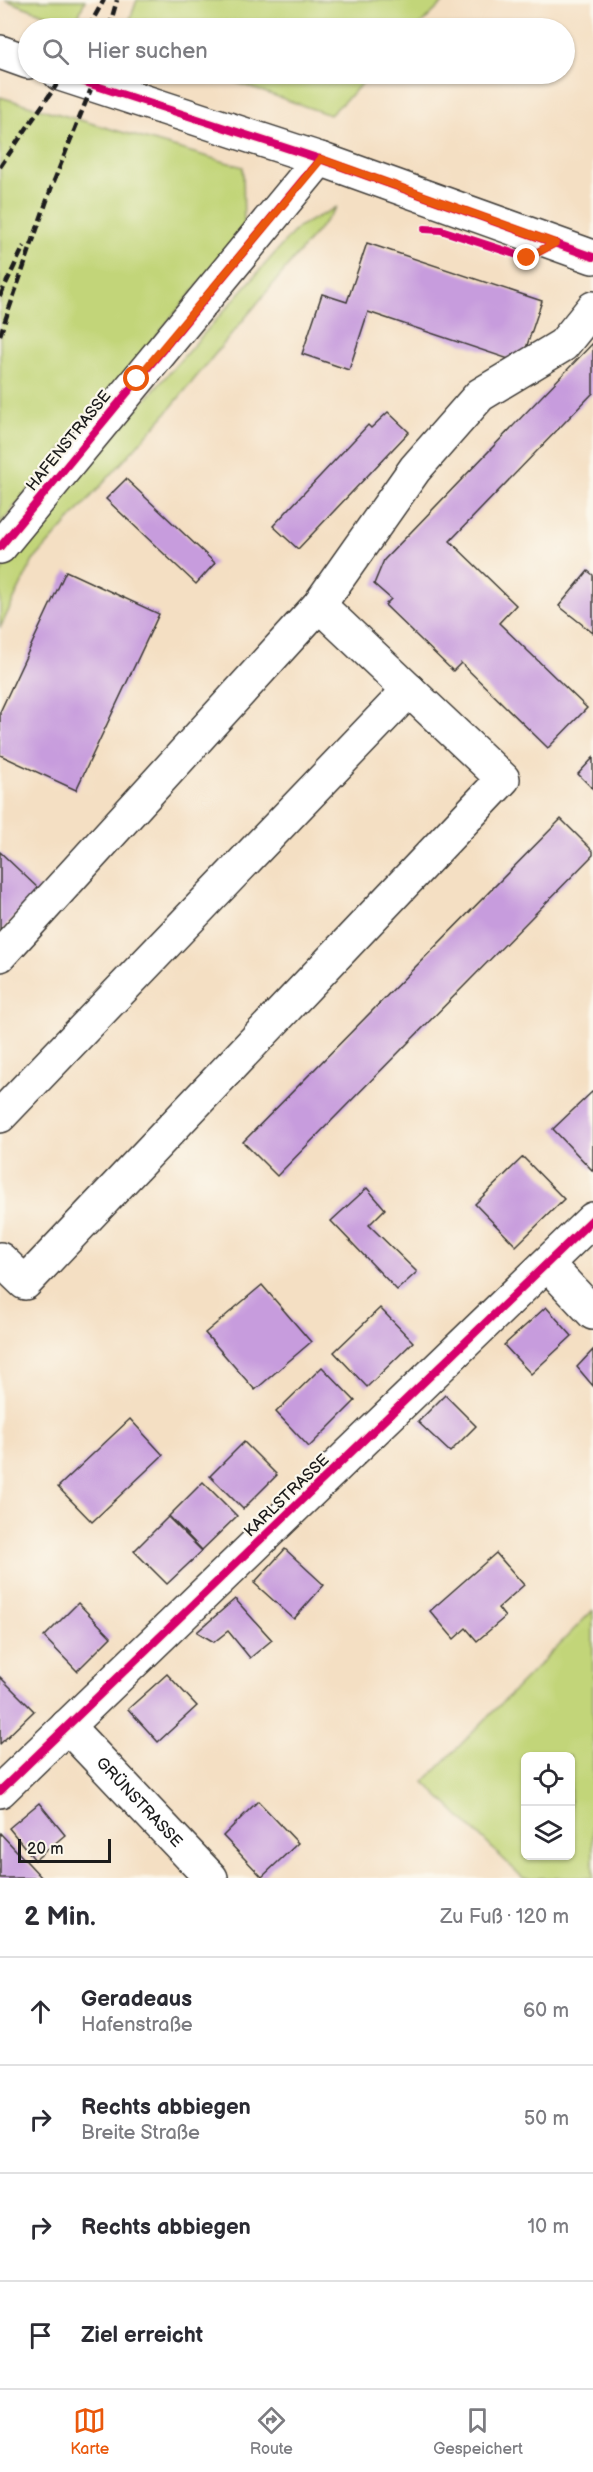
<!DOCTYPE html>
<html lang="de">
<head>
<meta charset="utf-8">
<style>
	body { margin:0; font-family:"Balsamiq Sans",sans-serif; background:#f2f2f3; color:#2b2b33 }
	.controls { position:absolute; right:18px; bottom:18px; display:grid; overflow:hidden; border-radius:9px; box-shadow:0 2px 4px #0004 }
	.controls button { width:54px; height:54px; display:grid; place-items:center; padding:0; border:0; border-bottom:2px solid #e1e1e2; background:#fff; color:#2b2b33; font:30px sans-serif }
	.scale { position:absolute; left:18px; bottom:15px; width:93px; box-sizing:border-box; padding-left:6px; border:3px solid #1c1c1c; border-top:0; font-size:16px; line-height:21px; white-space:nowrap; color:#1c1c1c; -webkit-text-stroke:4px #fbf7ec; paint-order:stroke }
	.stop { position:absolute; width:18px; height:18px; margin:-14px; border:4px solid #ea580c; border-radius:50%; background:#fff }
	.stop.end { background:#ea580c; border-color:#fff; box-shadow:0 2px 6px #0008 }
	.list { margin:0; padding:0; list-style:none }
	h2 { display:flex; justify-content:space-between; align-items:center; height:78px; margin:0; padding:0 24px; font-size:26px }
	h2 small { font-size:20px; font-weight:400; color:#7c7c81 }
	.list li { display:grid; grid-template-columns:39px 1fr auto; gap:18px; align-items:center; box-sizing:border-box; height:108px; padding:0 24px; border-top:2px solid #e1e1e2 }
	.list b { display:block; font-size:22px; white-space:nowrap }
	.list p { margin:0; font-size:20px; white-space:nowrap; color:#7c7c81 }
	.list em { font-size:20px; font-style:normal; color:#7c7c81 }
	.icon { flex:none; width:33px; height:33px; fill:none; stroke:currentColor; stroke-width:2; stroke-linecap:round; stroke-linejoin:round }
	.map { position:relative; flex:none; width:593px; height:1878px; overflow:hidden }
	.search { position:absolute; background:#fff; box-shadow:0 2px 4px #0004; left:18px; right:18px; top:18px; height:66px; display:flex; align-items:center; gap:15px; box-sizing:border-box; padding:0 21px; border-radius:33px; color:#7c7c81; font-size:22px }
	.sheet { height:510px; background:#fff }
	nav { display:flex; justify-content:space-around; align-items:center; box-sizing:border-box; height:84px; border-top:2px solid #e1e1e2; background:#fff; font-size:16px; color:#7c7c81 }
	nav a { display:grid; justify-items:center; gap:3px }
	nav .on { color:#ea580c }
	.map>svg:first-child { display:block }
</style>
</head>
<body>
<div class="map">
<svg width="593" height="1878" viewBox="0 0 593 1878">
	<rect width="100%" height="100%" fill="#fbf7ec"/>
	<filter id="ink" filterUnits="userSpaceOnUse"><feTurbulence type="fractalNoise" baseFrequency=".0167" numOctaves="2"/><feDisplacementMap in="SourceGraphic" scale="12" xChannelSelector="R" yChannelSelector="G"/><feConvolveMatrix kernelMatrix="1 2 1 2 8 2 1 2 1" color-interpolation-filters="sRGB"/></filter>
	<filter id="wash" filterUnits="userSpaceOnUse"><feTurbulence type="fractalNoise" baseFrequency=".008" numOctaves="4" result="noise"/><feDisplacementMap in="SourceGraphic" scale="24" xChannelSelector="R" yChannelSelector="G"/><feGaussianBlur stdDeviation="1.35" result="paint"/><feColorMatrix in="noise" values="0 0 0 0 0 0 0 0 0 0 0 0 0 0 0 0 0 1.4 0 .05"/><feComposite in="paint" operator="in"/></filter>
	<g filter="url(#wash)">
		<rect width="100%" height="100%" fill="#f4dfc3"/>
		<g fill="#c2d579" stroke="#6f784a" stroke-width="1.5" fill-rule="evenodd">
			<polygon points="5,0 85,0 75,25"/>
			<polygon points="137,0 446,0 417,28 127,28"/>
			<polygon points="212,74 372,74 330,115"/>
			<polygon points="0,97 243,167 244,230 0,524"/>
			<polygon points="337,207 163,417 33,561 0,628 0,575 11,552 298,227"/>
			<path d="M593,1610V1878H523L424,1782ZM526,1756H570V1856H526Z"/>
		</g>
		<g id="blocks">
			<g fill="#c79cdd">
				<polygon points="367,243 542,301 521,363 368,312 349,370 302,354 322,294 347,302"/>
				<polygon points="593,343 593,393 450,541 516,605 499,623 587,708 548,748 461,663 453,671 385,605 391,599 374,584 384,560"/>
				<polygon points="388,412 409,432 298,549 273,526 368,425 371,428"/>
				<polygon points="126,479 215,563 196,584 106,499"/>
				<polygon points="66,571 159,614 76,790 0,755 0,712"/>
				<polygon points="588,571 593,575 593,633 559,606"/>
				<polygon points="593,758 593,789 578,774"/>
				<polygon points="561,819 593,851 593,855 277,1176 243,1142"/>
				<polygon points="0,852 40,890 0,932"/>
				<polygon points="593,1091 593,1171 553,1129"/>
				<polygon points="523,1157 564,1199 516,1246 475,1204"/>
				<polygon points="367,1188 385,1209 369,1225 417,1272 397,1290 331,1221"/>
				<polygon points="262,1285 311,1342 255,1390 205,1333"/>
				<polygon points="546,1307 572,1336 531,1374 504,1345"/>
				<polygon points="380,1308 413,1342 367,1387 334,1352"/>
				<polygon points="593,1350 593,1386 577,1367"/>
				<polygon points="322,1367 355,1401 309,1447 276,1412"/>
				<polygon points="445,1395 476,1426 450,1452 418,1422"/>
				<polygon points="130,1419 163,1455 92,1522 58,1487"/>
				<polygon points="244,1442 277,1475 243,1509 210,1476"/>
				<polygon points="203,1482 237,1516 202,1550 169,1516"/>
				<polygon points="168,1517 202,1551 167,1584 134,1551"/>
				<polygon points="285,1549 324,1585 294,1619 254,1583"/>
				<polygon points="496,1553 524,1585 498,1608 505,1617 477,1641 466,1628 454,1639 430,1611"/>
				<polygon points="235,1599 272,1640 250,1658 228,1631 214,1642 197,1632"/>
				<polygon points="78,1603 111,1637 77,1671 44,1637"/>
				<polygon points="167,1674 197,1706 158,1742 128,1709"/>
				<polygon points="0,1677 34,1711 0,1744"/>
				<polygon points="258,1801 298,1843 262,1877 223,1836"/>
				<polygon points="39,1803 65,1835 35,1860 9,1828"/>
				<polygon points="0,1833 42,1878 0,1878"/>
			</g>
		</g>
	</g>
	<g filter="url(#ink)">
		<use href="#blocks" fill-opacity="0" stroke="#3c3935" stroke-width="1.5"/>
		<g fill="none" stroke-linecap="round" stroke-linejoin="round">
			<g stroke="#3c3935" stroke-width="36">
				<g id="minor">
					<polyline points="0,547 320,159"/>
					<polyline points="0,955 319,605 415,469 480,395 563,345 593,308"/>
					<polyline points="0,1116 409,690"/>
					<polyline points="0,1259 25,1283 503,779 319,605"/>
					<polyline points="547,1264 593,1313"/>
					<path id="s1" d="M67,1726L211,1878"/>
					<polyline points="0,1791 593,1219"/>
				</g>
			</g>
			<g stroke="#3c3935" stroke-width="36">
				<g id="major">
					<polyline points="0,52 28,62"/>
					<polyline points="60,74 320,159 593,257"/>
				</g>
			</g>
			<use href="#minor" stroke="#fff" stroke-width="33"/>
			<use href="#major" stroke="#fff" stroke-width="33"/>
			<g stroke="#1c1c1c" stroke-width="4.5" stroke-dasharray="9 4.5" stroke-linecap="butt">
				<polyline points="88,28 104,0"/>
				<polyline points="109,28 117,0"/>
				<polyline points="0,167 64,74"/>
				<polyline points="0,296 24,246"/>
				<polyline points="0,335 52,186 97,74"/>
			</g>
			<g stroke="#fbf7ec" stroke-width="11">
				<g id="cycleway">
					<polyline points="60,74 320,159 593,257"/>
					<polyline points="425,229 441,230 527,258 555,243"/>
					<polyline points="0,547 320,159"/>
					<polyline points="0,1791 593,1219"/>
				</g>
			</g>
			<use href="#cycleway" stroke="#d6006c" stroke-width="8"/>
		</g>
	</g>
	<g fill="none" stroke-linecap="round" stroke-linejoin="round" filter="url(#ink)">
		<polyline stroke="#ea580c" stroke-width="8" points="137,379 321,159 555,243 527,258"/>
	</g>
	<g text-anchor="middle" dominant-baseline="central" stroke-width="4.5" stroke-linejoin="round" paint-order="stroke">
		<g font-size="16" fill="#1c1c1c" stroke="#fbf7ec">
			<text transform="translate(69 441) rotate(-51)">HAFENSTRASSE</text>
			<text transform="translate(287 1496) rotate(-44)">KARLSTRASSE</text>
			<text stroke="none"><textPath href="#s1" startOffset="105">GRÜNSTRASSE</textPath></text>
		</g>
	</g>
</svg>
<div class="controls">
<button><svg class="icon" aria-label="locate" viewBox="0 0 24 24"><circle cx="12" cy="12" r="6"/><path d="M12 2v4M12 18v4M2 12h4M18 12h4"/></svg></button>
<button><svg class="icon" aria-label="layers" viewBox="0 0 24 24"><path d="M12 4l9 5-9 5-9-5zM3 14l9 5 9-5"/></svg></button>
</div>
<div class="scale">20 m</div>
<div class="stop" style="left:137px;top:379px"></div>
<div class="stop end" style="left:527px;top:258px"></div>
<div class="search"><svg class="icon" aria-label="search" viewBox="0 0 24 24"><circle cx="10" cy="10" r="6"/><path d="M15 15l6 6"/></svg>Hier suchen</div>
</div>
<section class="sheet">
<h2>2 Min.<small>Zu Fuß · 120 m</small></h2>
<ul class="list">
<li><svg class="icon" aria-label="ahead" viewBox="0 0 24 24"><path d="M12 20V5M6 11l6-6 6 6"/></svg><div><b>Geradeaus</b><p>Hafenstraße</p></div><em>60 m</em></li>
<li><svg class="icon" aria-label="right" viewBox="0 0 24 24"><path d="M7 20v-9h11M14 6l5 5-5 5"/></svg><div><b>Rechts abbiegen</b><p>Breite Straße</p></div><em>50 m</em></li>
<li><svg class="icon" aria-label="right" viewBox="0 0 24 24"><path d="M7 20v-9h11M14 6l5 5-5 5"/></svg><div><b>Rechts abbiegen</b></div><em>10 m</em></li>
<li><svg class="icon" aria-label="arrive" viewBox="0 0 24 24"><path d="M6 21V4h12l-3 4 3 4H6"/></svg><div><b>Ziel erreicht</b></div></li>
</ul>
</section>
<nav>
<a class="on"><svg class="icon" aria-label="map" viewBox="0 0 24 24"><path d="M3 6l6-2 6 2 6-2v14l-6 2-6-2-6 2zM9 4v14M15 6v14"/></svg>Karte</a>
<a><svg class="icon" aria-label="directions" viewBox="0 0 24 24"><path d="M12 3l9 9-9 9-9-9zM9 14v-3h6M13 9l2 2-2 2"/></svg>Route</a>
<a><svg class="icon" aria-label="saved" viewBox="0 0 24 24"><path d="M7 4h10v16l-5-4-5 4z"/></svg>Gespeichert</a>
</nav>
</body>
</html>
